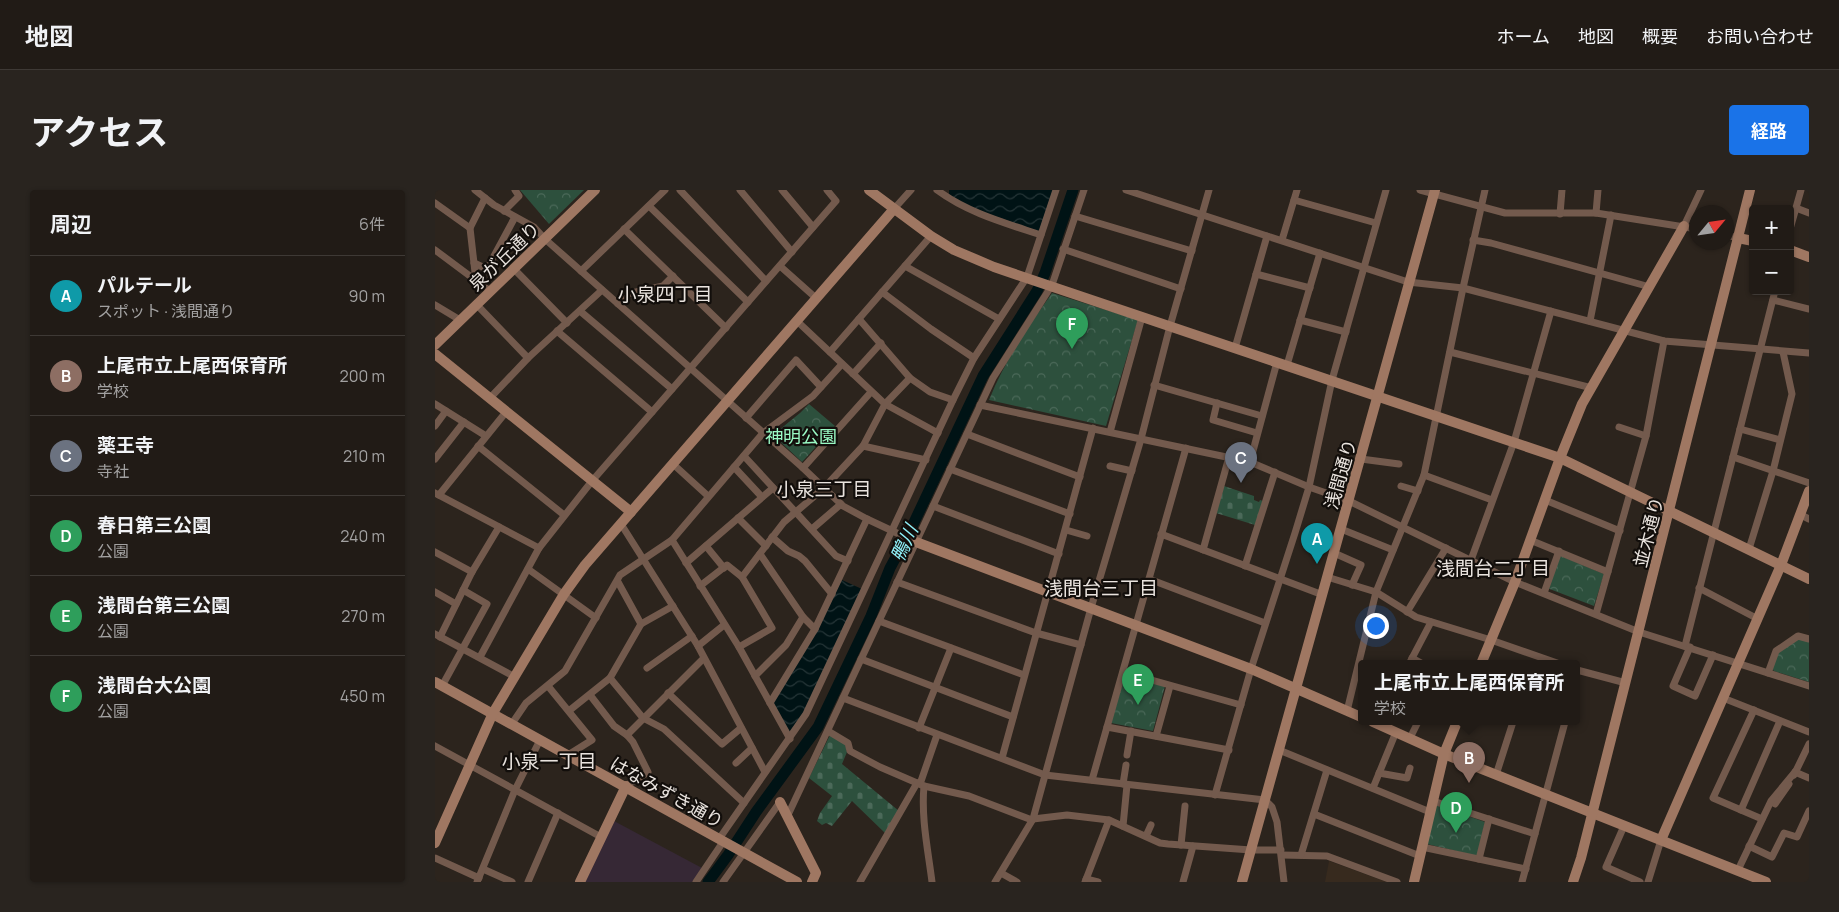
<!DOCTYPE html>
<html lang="ja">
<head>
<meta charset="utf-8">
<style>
	body { margin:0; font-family:Manrope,"Noto Sans JP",sans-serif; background:#29241f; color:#f1f3f6 }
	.controls { position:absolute; right:15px; top:15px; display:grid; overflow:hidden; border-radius:5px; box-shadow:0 1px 4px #0004 }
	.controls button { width:45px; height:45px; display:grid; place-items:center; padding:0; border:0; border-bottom:1px solid #3e3935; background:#211b16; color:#f1f3f6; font:25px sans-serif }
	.compass { position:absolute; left:1254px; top:15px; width:45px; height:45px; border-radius:50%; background:#211b16; box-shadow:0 1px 4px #0004; rotate:61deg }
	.you { position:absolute; left:940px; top:435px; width:18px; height:18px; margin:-12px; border:4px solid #fff; border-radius:50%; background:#1a73e8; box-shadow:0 0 0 8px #1a73e833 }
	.badge { display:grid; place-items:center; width:32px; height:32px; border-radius:50%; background:#1a73e8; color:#fff; font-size:16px; font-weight:700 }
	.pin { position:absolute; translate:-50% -41px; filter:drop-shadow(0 1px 2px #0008) }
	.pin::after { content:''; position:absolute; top:26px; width:18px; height:15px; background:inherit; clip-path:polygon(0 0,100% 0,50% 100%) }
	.popup { position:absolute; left:923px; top:470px; width:222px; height:65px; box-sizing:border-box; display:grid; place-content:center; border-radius:5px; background:#211b16; filter:drop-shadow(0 1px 4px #0005); font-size:16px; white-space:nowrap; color:#a2a1a1 }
	.popup b { font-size:19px; color:#f1f3f6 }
	.popup::after { content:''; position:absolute; left:50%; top:100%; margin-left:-10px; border:10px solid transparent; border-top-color:#211b16 }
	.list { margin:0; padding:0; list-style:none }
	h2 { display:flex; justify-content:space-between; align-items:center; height:65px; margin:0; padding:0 20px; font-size:21px }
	h2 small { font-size:16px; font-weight:400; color:#a2a1a1 }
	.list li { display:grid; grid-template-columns:32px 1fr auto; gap:15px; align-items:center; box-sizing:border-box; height:80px; padding:0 20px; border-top:1px solid #3e3935 }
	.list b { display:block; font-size:19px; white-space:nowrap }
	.list p { margin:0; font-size:16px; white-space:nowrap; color:#a2a1a1 }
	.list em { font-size:16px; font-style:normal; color:#a2a1a1 }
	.map { position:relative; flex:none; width:1374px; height:692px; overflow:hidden; border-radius:5px }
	header { display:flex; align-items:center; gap:30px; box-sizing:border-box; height:70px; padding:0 25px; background:#211b16; border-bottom:1px solid #3e3935 }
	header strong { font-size:24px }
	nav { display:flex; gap:28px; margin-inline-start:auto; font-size:18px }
	.intro { display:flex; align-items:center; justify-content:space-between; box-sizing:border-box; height:120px; padding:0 30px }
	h1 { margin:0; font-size:35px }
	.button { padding:12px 22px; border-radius:5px; background:#1a73e8; color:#fff; font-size:18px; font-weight:700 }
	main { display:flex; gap:30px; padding:0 30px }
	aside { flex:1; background:#211b16; border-radius:5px; box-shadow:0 1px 4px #0004 }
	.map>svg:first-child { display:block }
</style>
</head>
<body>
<header>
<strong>地図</strong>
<nav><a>ホーム</a><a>地図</a><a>概要</a><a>お問い合わせ</a></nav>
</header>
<div class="intro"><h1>アクセス</h1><a class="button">経路</a></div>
<main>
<aside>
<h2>周辺<small>6件</small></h2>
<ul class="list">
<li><span class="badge" style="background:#0f9aa8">A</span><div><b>パルテール</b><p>スポット · 浅間通り</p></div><em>90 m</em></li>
<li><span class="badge" style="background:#8d6e63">B</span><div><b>上尾市立上尾西保育所</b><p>学校</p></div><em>200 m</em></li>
<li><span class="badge" style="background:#6b7280">C</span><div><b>薬王寺</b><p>寺社</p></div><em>210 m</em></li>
<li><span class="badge" style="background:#2e9e5b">D</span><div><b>春日第三公園</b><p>公園</p></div><em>240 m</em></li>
<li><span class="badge" style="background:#2e9e5b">E</span><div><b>浅間台第三公園</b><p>公園</p></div><em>270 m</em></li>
<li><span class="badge" style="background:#2e9e5b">F</span><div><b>浅間台大公園</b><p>公園</p></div><em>450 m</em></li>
</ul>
</aside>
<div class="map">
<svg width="1374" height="692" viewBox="0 0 1374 692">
	<defs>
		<pattern id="cemetery-stones" width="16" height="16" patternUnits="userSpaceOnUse" patternTransform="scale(1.25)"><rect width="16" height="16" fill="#2d503d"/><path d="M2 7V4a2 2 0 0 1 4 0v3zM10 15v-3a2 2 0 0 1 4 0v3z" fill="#4b6959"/></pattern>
		<pattern id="park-crowns" width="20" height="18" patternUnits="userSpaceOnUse" patternTransform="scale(1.25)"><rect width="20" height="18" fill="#2d503d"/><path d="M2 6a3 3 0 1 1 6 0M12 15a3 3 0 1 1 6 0" fill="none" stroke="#4b6959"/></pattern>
		<pattern id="water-waves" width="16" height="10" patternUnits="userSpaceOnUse" patternTransform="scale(1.25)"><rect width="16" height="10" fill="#001315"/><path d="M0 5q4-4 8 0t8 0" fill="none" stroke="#253537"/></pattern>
	</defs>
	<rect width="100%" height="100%" fill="#2c241d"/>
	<polygon fill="#372a1e" points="894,671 952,692 890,692"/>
	<polygon fill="#362835" points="179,631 267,678 257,692 150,692"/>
	<g fill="url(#cemetery-stones)">
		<polygon points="789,296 819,306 819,310 824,312 825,310 828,311 820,335 781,323"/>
		<polygon points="395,545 410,554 412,562 407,574 464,621 451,644 417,611 397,636 391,633 387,635 382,631 385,623 397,606 374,588"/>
	</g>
	<g fill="url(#park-crowns)">
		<polygon points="85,0 149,0 114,34"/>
		<path d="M617,103L703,130L671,236L554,210C569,172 593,137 617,103Z"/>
		<polygon points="374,214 400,236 367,272 338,245 365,223"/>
		<polygon points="1124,365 1169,384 1159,416 1112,398"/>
		<polygon points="1364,448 1374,451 1374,492 1339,481 1336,477 1342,462"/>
		<polygon points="690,485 730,496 718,541 676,533"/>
		<polygon points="1001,615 1050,632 1042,666 992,654"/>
	</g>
	<g fill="url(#water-waves)">
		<polygon points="514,0 619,0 607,38 603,41 539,19 514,6"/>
		<polygon points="407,390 427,399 369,523 356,542 353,542 339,514 339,511"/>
	</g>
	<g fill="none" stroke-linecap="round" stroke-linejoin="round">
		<polyline stroke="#001315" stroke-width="11" points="273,692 293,665 321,622 383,537 436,426 455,378 475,341 548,186 602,101 610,83 638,0"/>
		<g stroke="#735a4d" stroke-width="7">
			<polyline points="40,0 59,15 99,37 110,49 368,278 408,316 432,329 481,352"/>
			<polyline points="245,0 331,91"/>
			<polyline points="305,0 357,62"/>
			<polyline points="347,0 378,37"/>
			<path d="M502,0C533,23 570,33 606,45"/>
			<polyline points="691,0 973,92 1028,98 1229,151 1374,163"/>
			<polyline points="985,0 1070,23 1161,23 1262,39"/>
			<polyline points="859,10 941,33"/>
			<polyline points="0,13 35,38"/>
			<polyline points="214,16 313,112"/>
			<polyline points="1361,18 1374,23"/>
			<polyline points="458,20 476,0"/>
			<polyline points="69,21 84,6 80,0"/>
			<polyline points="1161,23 1163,0"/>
			<polyline points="1125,24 1127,0"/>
			<polyline points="640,26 757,61"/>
			<polyline points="1249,36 1266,0"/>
			<polyline points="189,39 291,138"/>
			<polyline points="1355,39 1366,0"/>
			<polyline points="1292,45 1303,48"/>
			<polyline points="847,50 862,0"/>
			<polyline points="1038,50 1056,53 1215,97"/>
			<polyline points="628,59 746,99"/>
			<polyline points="0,60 55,101"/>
			<polyline points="39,73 52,79 80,27"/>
			<polyline points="345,76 382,109"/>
			<polyline points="470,76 564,129"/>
			<polyline points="79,79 132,133"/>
			<polyline points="146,81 230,0"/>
			<polyline points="821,84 875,98"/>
			<polyline points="41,91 35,38 50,8"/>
			<polyline points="447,102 496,139 539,168"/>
			<polyline points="1338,110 1374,119"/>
			<polyline points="183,114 192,104 228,96 238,86"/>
			<polyline points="0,115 25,130"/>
			<polyline points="42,115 93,168"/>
			<polyline points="145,121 237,199"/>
			<polyline points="424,129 475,188 495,202 518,210"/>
			<polyline points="865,130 911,142"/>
			<polyline points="1155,131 1176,25"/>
			<polyline points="363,132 450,214 503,243"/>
			<polyline points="122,141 217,222"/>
			<polyline points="800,158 832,46"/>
			<polyline points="395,162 496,46"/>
			<polyline points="1015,162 1157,198"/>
			<polyline points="852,175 885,63"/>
			<polyline points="418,184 446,153"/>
			<polyline points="719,195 827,226"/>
			<polyline points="55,208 93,168 167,100"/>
			<polyline points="782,213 778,230 822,243"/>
			<polyline points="0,214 51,246"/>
			<polyline points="545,215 815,272 874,297 914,311 1080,392 1204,442 1374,496"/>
			<polyline points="311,228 361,170 386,197"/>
			<polyline points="0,236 11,221"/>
			<polyline points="1184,237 1211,246"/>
			<polyline points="1305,239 1345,250"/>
			<polyline points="675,242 707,127"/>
			<polyline points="532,244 645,287"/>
			<polyline points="43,256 129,325"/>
			<polyline points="428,256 491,270"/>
			<polyline points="309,266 401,366 413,371"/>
			<polyline points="1298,267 1374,293"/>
			<polyline points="0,269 29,232"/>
			<polyline points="926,269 964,274"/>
			<polyline points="815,272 842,172"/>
			<polyline points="238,274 273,306"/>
			<polyline points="675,276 697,281"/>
			<polyline points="299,277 327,307"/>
			<polyline points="368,278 436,202"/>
			<polyline points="515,279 635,324"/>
			<polyline points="989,285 1057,310"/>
			<polyline points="966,296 983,301"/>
			<polyline points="0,303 104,358"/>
			<polyline points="4,305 71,222"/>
			<polyline points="1110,310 1185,341"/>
			<polyline points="498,316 624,364"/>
			<polyline points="1366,325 1374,329"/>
			<polyline points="303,328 331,356"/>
			<polyline points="186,334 263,456 330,582"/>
			<polyline points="377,339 406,314"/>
			<polyline points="906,339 958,360"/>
			<polyline points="631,340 652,346"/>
			<polyline points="726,344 888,405"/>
			<polyline points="337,347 353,361 364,366 370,371 397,404"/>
			<polyline points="237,350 304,457 355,549"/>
			<polyline points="1095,350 1173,382"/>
			<polyline points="271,356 289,378"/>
			<polyline points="1314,359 1338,281 1357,204 1348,162"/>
			<polyline points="768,360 794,267"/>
			<polyline points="0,362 37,382"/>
			<polyline points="899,363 926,375 917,395"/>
			<polyline points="325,364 368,427 380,439"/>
			<polyline points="1036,370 1079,252 1116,121"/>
			<polyline points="251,373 338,298"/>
			<polyline points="810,376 840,282"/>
			<polyline points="93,379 161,428"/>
			<polyline points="307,387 349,332 389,298 428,256 450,214 475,188"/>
			<polyline points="892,387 941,402 981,427 1056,450 1125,474"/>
			<polyline points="714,389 830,433"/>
			<polyline points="183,392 206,434"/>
			<polyline points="462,392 601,443 646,455"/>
			<polyline points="265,396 292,375 307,387 337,438 304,457"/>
			<polyline points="1264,398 1323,429"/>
			<polyline points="0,402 21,414"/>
			<polyline points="1109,403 1124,361"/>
			<polyline points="972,422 1011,358"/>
			<polyline points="1161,424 1211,246 1229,151"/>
			<polyline points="444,431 589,485"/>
			<polyline points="0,444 80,487"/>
			<polyline points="5,447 37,382 64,337"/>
			<polyline points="263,456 289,435"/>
			<polyline points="1250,456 1340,101"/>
			<polyline points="1255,457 1238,496 1260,506 1278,465"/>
			<polyline points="45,467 104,358 157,291 401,11 392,0"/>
			<polyline points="977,468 988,474"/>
			<polyline points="426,469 578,527"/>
			<polyline points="974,474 996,432"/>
			<polyline points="212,478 257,446"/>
			<polyline points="1142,480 1191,493"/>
			<polyline points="688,482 806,515"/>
			<polyline points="1333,483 1341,461 1363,446 1374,449"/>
			<polyline points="320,486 351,455 368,427"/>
			<polyline points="175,488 208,528 229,539 309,613"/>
			<polyline points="7,496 52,414 28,400"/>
			<polyline points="113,496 157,550 133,565"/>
			<polyline points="233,503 287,554 306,538"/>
			<polyline points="155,505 179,536 192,545 198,552 213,582 191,596"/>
			<polyline points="408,508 610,585 830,610 837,617 842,632 849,692"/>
			<polyline points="1288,508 1374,542"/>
			<polyline points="335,513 380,439 432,329"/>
			<polyline points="135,520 175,488 206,434 238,416"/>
			<polyline points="1319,520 1278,608 1327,629"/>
			<polyline points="912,521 941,402 989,285 1028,98 1050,0"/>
			<polyline points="76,535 91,513 130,481 185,385 237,350 328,243 378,206 407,174"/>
			<polyline points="672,537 794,560"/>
			<polyline points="484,538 516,458"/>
			<polyline points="393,541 413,553 415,561 445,577 489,596 534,606 597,630"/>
			<polyline points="192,545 268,469"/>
			<polyline points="721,546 735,496"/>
			<polyline points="975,548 983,532"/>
			<polyline points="0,556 166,647"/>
			<polyline points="844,560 995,622"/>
			<polyline points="692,565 696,541"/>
			<polyline points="567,568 658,238"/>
			<polyline points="301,573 317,558"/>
			<polyline points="1360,582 1374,588"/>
			<polyline points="944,583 972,588 975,578"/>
			<polyline points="1061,585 1078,532"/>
			<polyline points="1359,585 1374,554"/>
			<polyline points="657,590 751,258"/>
			<polyline points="485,594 502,545"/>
			<polyline points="688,594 691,575"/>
			<path d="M489,596C486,628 493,660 497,692"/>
			<polyline points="938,598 961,542"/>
			<polyline points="780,605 816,479 860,343 874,297 897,190 951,0"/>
			<polyline points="998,611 1100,644"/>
			<polyline points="1340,614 1354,594"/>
			<polyline points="1306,620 1345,531"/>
			<polyline points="879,624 985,666"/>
			<polyline points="352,627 558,188 617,95 649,0"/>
			<polyline points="598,629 632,625 674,630 725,653 733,654 816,660 846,660"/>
			<polyline points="688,636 692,595"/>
			<polyline points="1189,636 1171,677 1205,692"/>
			<polyline points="711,646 716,635"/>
			<polyline points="284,649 371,524 518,210 539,168 592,87 621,0"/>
			<polyline points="746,655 750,616"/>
			<polyline points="1314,656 1337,667 1349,643 1362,647 1374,621"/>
			<polyline points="987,657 1091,679"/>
			<polyline points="847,665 892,666 962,692"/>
			<polyline points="866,665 892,580"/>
			<polyline points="0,668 44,688"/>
			<polyline points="1044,669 1054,629"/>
			<polyline points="48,679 77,692"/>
			<polyline points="1303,680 1336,611 1360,582"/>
			<polyline points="566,683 582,692"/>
			<polyline points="651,689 663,692"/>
			<polyline points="42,692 80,600 105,550"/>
			<polyline points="93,692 123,623"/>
			<polyline points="261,692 288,652"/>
			<polyline points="288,692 345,612"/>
			<polyline points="425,692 482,593"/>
			<polyline points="560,692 598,629 656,418 706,249 735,136 774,0"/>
			<polyline points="650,692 674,630"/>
			<polyline points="748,692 758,656"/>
			<polyline points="1087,692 1130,532"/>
			<polyline points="1213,692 1226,650"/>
		</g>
		<g stroke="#9f7762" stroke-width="10">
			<polyline points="434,0 496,46 519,60 559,77 1125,268 1374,389"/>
			<polyline points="1303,48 1318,51"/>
			<polyline points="1355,60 1374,67"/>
			<polyline points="0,155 160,0"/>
			<polyline points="0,164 196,322"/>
			<polyline points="481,352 816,479 926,527"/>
			<polyline points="1046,474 1080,392 1125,268 1147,214 1249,36"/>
			<polyline points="0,492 362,692"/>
			<polyline points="938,532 1009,564 1331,692"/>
			<polyline points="345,612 381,683 377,692"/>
			<polyline points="1226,650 1346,375 1374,301"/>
			<polyline points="0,653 58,523 129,404 150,375 458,20"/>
			<polyline points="145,692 191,596"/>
			<polyline points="807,692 1000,0"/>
			<polyline points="979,692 1009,564 1022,532"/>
			<polyline points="1138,692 1146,668 1315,0"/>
		</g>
	</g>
	<g text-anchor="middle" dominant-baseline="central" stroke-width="4.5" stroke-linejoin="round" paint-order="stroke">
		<g font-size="18" fill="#e9e3de" stroke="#120e0b">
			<text transform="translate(69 66) rotate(-44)">泉が丘通り</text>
			<text transform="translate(905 284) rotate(-74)">浅間通り</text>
			<text transform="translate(1213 342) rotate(-76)">並木通り</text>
			<text transform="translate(232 602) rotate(29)">はなみずき通り</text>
		</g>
		<g font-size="18" fill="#99f9c4" stroke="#120e0b">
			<text x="366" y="246">神明公園</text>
		</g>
		<g font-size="19" fill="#e9e3de" stroke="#120e0b">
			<text x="230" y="104">小泉四丁目</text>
			<text x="389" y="299">小泉三丁目</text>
			<text x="1058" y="378">浅間台二丁目</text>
			<text x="666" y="398">浅間台三丁目</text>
			<text x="114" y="571">小泉一丁目</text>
		</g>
		<g font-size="19" font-style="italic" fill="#8ff1f9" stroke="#120e0b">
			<text transform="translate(469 353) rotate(-65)">鴨川</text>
		</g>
	</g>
</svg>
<div class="controls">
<button>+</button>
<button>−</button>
</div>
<svg class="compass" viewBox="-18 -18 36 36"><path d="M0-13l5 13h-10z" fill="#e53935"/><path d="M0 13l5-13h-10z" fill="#a2a1a1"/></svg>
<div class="you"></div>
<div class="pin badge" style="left:882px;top:374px;background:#0f9aa8">A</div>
<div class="pin badge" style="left:1034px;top:593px;background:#8d6e63">B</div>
<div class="popup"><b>上尾市立上尾西保育所</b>学校</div>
<div class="pin badge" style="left:806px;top:293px;background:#6b7280">C</div>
<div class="pin badge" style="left:1021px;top:643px;background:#2e9e5b">D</div>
<div class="pin badge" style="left:703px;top:515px;background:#2e9e5b">E</div>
<div class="pin badge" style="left:637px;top:159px;background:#2e9e5b">F</div>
</div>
</main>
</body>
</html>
